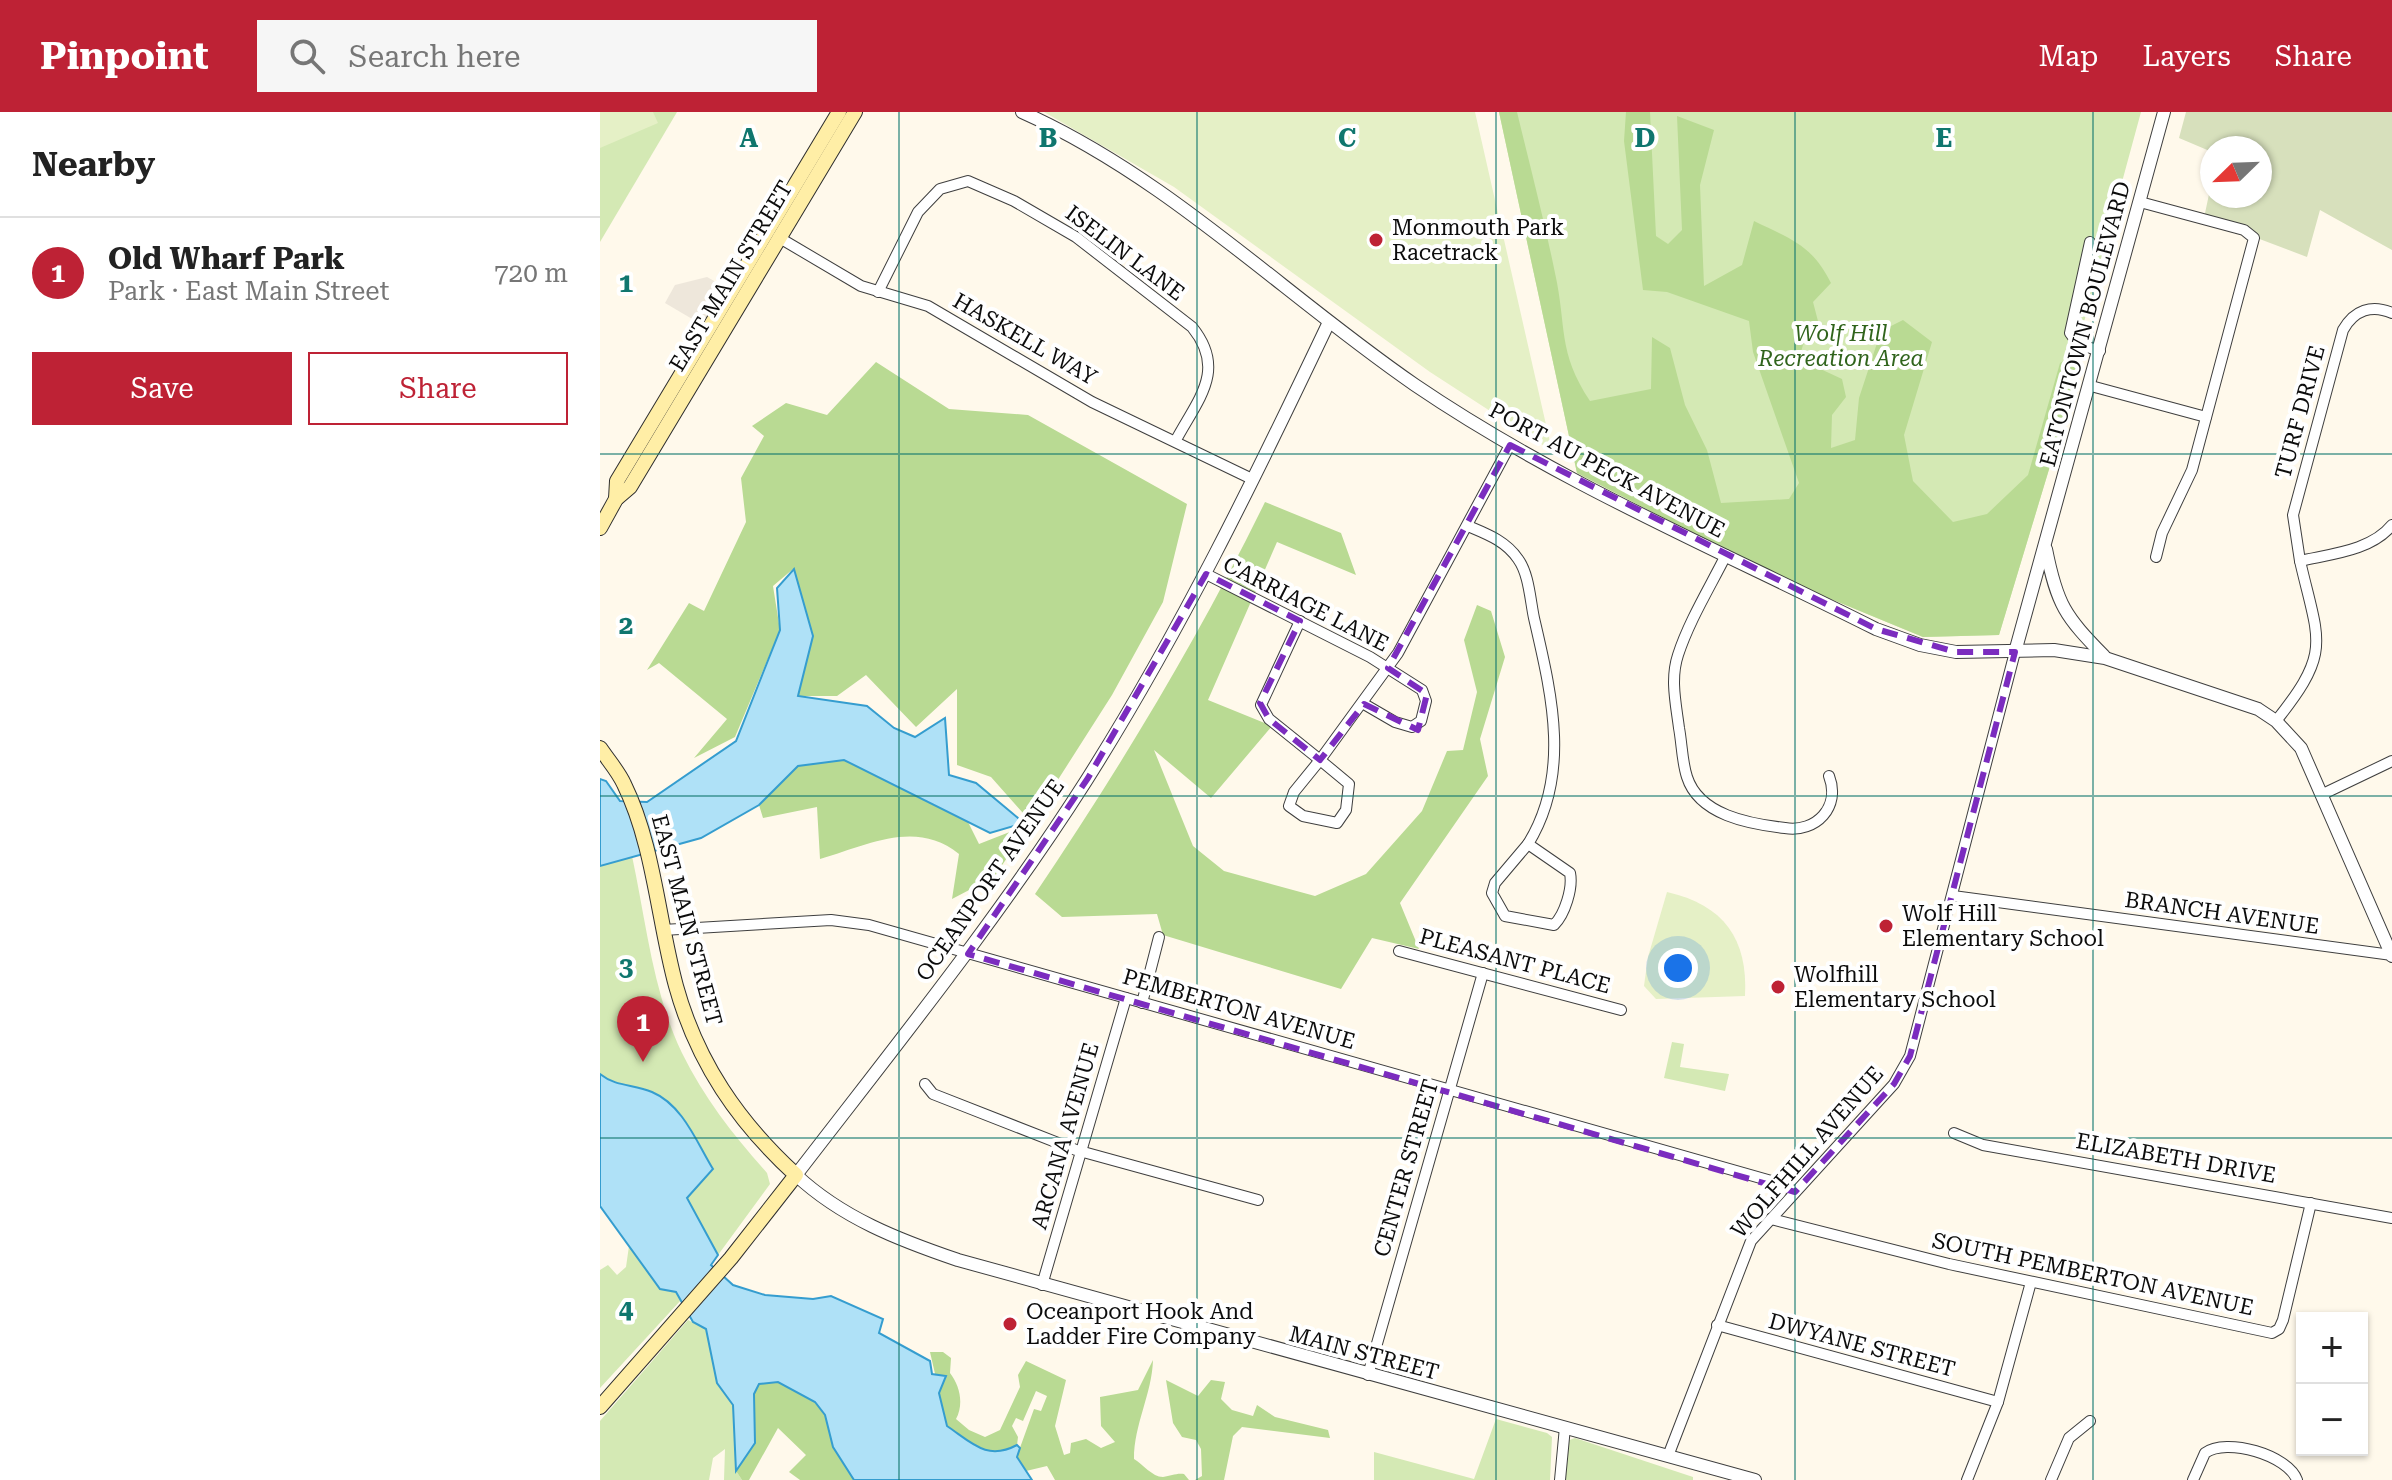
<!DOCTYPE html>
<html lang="en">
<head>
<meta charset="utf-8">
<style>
	body { margin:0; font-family:"Roboto Serif",serif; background:#f6f6f6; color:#222 }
	.controls { position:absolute; right:24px; bottom:24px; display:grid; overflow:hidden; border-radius:0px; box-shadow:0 2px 6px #0004 }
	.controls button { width:72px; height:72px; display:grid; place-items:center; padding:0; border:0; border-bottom:2px solid #e0e0e0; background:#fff; color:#222; font:40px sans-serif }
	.compass { position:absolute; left:1600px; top:24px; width:72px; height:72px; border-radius:50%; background:#fff; box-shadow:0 2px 6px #0004; rotate:247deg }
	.you { position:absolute; left:1078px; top:856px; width:28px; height:28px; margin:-20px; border:6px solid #fff; border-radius:50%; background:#1a73e8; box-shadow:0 0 0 12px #1a73e833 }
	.badge { display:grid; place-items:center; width:52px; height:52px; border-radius:50%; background:#be2235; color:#fff; font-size:26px; font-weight:700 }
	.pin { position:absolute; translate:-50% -66px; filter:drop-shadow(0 2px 4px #0008) }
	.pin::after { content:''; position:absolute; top:42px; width:28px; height:24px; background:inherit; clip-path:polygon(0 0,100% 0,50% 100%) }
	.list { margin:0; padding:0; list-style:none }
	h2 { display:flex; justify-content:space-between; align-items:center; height:104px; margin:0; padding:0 32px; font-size:34px }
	h2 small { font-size:26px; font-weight:400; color:#767676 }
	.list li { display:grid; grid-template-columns:52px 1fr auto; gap:24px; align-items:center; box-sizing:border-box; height:112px; padding:0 32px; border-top:2px solid #e0e0e0 }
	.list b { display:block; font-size:30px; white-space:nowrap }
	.list p { margin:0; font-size:26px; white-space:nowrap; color:#767676 }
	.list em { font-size:26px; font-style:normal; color:#767676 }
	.actions { display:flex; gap:16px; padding:24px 32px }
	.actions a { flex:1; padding:18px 0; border:2px solid #be2235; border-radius:0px; text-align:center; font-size:28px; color:#be2235 }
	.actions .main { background:#be2235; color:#fff }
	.icon { flex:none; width:44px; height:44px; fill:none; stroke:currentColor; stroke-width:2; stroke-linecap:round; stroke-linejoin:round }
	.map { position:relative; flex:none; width:1792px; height:1368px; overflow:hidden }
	header { display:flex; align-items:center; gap:48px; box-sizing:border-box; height:112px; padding:0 40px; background:#be2235; color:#fff }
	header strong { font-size:38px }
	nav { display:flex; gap:44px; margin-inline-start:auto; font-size:28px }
	.search { width:560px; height:72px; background:#f6f6f6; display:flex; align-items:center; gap:20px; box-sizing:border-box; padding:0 28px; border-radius:0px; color:#767676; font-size:30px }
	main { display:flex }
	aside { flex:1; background:#fff }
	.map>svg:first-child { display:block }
</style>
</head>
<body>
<header>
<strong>Pinpoint</strong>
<div class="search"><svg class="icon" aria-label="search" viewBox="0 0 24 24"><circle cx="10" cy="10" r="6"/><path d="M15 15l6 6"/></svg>Search here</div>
<nav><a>Map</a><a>Layers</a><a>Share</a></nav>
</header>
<main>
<aside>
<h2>Nearby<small></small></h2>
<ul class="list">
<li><span class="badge">1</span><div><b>Old Wharf Park</b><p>Park · East Main Street</p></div><em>720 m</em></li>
</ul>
<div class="actions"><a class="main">Save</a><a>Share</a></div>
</aside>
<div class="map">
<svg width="1792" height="1368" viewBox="0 0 1792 1368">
	<rect width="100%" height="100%" fill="#fff9eb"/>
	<g fill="#d4e9b4">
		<polygon points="0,0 77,0 0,130"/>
		<polygon points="899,0 1541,0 1478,232 1482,248 1399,523 1323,525 1180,466 977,361"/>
		<path d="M32,744C46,809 53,881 82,941C104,986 134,1024 167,1061L170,1072L118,1143L86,1086L68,990C47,977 19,977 0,962V754Z"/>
		<polygon points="1072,930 1084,932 1080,955 1129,962 1125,979 1064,966"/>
		<polygon points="29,1134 60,1177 76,1180 81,1188 0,1276 0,1158 8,1153 17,1163 26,1155"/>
		<polygon points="88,1208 106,1217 117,1271 133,1292 136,1359 142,1368 124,1368 125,1337 113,1346 109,1368 0,1368 0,1309"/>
		<polygon points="896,1307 947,1321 952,1325 950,1368 774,1368 774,1340 874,1367"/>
		<polygon points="975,1326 1093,1365 1093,1368 963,1368 967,1329"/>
	</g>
	<g fill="#b9da93">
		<path d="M899,0H917C930,54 944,107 955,161C967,215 957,239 990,289L1051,277L1052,225L1070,236L1085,293L1107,338L1121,391L1189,387L1199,371L1153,240L1149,209L1067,180L1043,178L1024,29L1026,0H1050L1056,124L1068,132L1082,118L1077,4L1114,18L1100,73L1104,174L1142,153L1154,109C1191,127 1212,133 1231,171L1213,190L1219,213L1203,233L1199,247L1242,267L1246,285L1232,303L1231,336L1255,328L1259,286L1281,219L1303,208L1332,230L1304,323L1313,369L1353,410L1387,402L1428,363L1460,251L1474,243L1482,248L1399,523L1323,525L1180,466L977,361Z"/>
		<polygon points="276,250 349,297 428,303 587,392 563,490 512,583 431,710 391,665 357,653 357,577 316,615 266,563 237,584 198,584 213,524 193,457 173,474 180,518 135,625 94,646 127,607 59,551 47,558 89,491 104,499 146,410 141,366 164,324 152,314 186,291 227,303"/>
		<path d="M665,390L741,421L756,463L677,430L608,588L672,614L611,686L554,638L593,734L624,759L715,784L766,762L822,699L847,639L863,638L877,580L864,528L877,493L891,499L905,545L880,627L888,664L800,791L819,837L772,826L741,877L563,823L557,802L462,805L435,782C520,656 598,527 665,390Z"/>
		<path d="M244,648L368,710L379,732L430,712L394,765L352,787L359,742C316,707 268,733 220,747L217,695L163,706L159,693L198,654Z"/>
		<path d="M330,1240H343L351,1246L350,1261C360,1274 364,1292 356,1307L369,1318L385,1325L400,1318L420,1275L418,1263L426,1249L466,1268L455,1314L464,1343L470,1341L471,1331L486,1327L501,1336L515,1330L501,1314L500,1285L538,1278L553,1248C552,1282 534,1312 534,1347C543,1352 552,1365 563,1365C571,1364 576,1361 584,1362L589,1368H455L447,1354L426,1359L417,1344L434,1297L441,1299L447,1284L436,1279L423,1309L416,1306L412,1314L418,1325L417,1333C387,1349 372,1331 347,1314Z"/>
		<polygon points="566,1268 598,1284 611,1268 625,1270 621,1287 632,1298 653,1304 657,1293 675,1305 728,1318 730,1326 642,1315 633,1324 624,1368 595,1368 602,1364 601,1337 596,1328 582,1325 573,1311"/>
		<polygon points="178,1270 215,1290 225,1303 233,1335 254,1368 200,1368 189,1360 206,1343 178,1316 149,1368 142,1368 136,1359 155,1331 154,1282 159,1272"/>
	</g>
	<polygon fill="#d7e0bc" points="1586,0 1792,0 1792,138 1720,98 1707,145 1604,106 1612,68 1612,84 1660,84 1660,36 1612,36 1612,40 1579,26"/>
	<g fill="#e5f0c6">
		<polygon points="0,0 53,0 58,11 0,36"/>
		<polygon points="444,0 875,0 952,339 830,260 574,75"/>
		<path d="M1067,780C1124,793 1148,827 1145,884L1056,887L1044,874L1048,845Z"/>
	</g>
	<polygon fill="#eee7db" points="107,165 125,175 109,209 99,211 65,191 75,173"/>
	<g fill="#afe1f7" stroke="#359dcf" stroke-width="2">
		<polygon points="194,457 213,524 198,584 267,594 294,616 315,625 345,606 349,663 376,671 424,711 390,721 244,648 198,654 159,693 101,726 0,754 0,667 6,669 20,689 47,690 136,629 180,518 177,476"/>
		<path d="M0,962C16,975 34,972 52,980C83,993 97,1031 113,1057L87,1086L118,1143L111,1153L133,1173L165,1183L213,1187L231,1184L283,1207L279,1221L330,1249L332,1262L346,1264L339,1281L347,1314C372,1331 387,1349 417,1333L420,1336L417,1345L432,1368H254L233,1335L225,1303L215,1290L178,1270L159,1272L154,1282L155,1331L136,1359L133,1293L117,1271L106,1217L93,1210L76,1180L60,1177L0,1094Z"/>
	</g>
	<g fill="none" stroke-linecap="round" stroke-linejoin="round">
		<g stroke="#3f3f3f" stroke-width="12">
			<g id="minor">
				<polyline points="1540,90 1644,118 1654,126 1592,358 1562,421 1556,445"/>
				<polyline points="178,125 261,174 328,194 492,290 652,367"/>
				<polyline points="1490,130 1470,221 1478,232 1500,239"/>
				<path d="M278,180L318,100L340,77L368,69L414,89L476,125L592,215C627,258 598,287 576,328"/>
				<path d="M1792,201C1772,192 1754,198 1743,218L1693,403L1700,449C1730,442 1771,439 1792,413"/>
				<polyline points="1491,274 1606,305"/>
				<path d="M868,414C887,422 906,429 918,447C929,462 930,487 934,506C951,580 972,661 928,732"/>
				<path d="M1126,443C1110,475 1089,509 1078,543C1070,567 1076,592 1079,616C1082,632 1082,650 1087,665C1099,703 1149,712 1185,716C1216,721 1241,695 1229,664"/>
				<polyline points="606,462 770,545 822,578 826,589 821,609 812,615 795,610 764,592"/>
				<polyline points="700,509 661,593 669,607 720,648 798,541 910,333"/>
				<path d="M1676,609C1732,539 1719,531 1700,449"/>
				<polygon points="720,648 749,672 746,698 737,711 703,704 689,694 694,680"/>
				<polyline points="1723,682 1792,649"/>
				<path d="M928,732L970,761C973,776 965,802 954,813L905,804L892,781L895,771Z"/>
				<polyline points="1353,784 1792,843"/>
				<polyline points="63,818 231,808 269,813 1182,1072 1195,1080"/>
				<polyline points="799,839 1021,898"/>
				<polyline points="542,891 559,825"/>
				<polyline points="325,972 333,982 476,1038 658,1088"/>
				<polyline points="1354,1021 1383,1033 1792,1106"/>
				<polyline points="1171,1107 1349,1152 1672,1221 1679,1217 1683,1208 1711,1091"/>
				<polyline points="442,1173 526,886"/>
				<polyline points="1117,1213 1398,1290"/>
				<polyline points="768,1263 883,861"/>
				<polyline points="1068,1344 1151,1129 1294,972 1310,944 1415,540"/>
				<polyline points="960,1368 965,1315"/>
				<polyline points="1367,1368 1398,1290 1431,1170"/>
				<polyline points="1451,1368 1469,1326 1490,1309"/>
				<path d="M1593,1368L1605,1341C1626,1325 1688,1343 1697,1368"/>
			</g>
		</g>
		<g stroke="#3f3f3f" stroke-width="14">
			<g id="tertiary">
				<path d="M422,0C568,65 684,183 815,273C959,371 1121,439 1276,517L1320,533L1356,540L1454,538L1505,546L1658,597L1676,609L1701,636L1792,844"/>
				<path d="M729,210C655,366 579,522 486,669C398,807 296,933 196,1063C242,1106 299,1128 358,1148L1155,1368"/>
				<path d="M1446,437C1457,493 1465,504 1504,544"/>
				<polyline points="1415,540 1564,0"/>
			</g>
		</g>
		<g stroke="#2e2e2e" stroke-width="16">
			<g id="secondary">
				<polyline points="16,387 17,369 239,0"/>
				<polyline points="0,416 16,387 30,375 255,0"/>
				<path d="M0,636C8,648 18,659 24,672C54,733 58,808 76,874C97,950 138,1010 196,1063L131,1146L0,1295"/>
			</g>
		</g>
		<use href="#minor" stroke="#fff" stroke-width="10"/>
		<use href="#tertiary" stroke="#fff" stroke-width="12"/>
		<use href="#secondary" stroke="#ffeea6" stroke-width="14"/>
	</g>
	<path fill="none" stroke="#7b2cbf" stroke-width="6" stroke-dasharray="16 10" stroke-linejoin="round" d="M910,333L1276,517L1356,540H1415L1310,944L1294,972L1195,1080L368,842L488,666L606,462L700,509L660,591L669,607L720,648L764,592L818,618L827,582L788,556Z"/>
	<path fill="none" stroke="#0f766e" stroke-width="2" stroke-opacity="0.55" d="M299,0V1368M597,0V1368M896,0V1368M1195,0V1368M1493,0V1368M0,342H1792M0,684H1792M0,1026H1792"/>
	<g fill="#be2235" stroke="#fff" stroke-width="3">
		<circle cx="776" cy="128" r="8"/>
		<circle cx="1286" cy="814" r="8"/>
		<circle cx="1178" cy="875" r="8"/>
		<circle cx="410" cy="1212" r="8"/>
	</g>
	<g text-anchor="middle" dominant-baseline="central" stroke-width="8" stroke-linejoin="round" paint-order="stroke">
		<g font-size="22" fill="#0c0c0c" stroke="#fff" text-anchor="start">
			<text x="792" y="115">Monmouth Park<tspan x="792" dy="25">Racetrack</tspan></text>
			<text x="1302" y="801">Wolf Hill<tspan x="1302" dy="25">Elementary School</tspan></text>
			<text x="1194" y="862">Wolfhill<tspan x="1194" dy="25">Elementary School</tspan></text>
			<text x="426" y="1199">Oceanport Hook And<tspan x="426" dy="25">Ladder Fire Company</tspan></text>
		</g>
		<g font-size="22" fill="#0c0c0c" stroke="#fff">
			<text transform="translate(525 141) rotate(37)">ISELIN LANE</text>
			<text transform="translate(131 164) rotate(-59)">EAST MAIN STREET</text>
			<text transform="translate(1485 212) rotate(-75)">EATONTOWN BOULEVARD</text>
			<text transform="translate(425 227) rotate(30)">HASKELL WAY</text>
			<text transform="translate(1700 300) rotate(-75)">TURF DRIVE</text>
			<text transform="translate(1007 358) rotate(28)">PORT AU PECK AVENUE</text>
			<text transform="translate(706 492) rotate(27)">CARRIAGE LANE</text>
			<text transform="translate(390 768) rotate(-55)">OCEANPORT AVENUE</text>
			<text transform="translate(1622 801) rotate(8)">BRANCH AVENUE</text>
			<text transform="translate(87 808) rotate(75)">EAST MAIN STREET</text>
			<text transform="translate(915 849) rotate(15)">PLEASANT PLACE</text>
			<text transform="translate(639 897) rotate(16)">PEMBERTON AVENUE</text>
			<text transform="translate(465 1024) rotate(-74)">ARCANA AVENUE</text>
			<text transform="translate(1207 1040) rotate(-49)">WOLFHILL AVENUE</text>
			<text transform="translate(1576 1046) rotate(10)">ELIZABETH DRIVE</text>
			<text transform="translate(806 1056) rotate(-74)">CENTER STREET</text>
			<text transform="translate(1493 1162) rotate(12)">SOUTH PEMBERTON AVENUE</text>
			<text transform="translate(1262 1233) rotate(15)">DWYANE STREET</text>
			<text transform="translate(764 1241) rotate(15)">MAIN STREET</text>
		</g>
		<g font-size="22" font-style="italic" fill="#30641c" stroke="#fff">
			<text x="1241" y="221">Wolf Hill<tspan x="1241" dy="25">Recreation Area</tspan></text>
		</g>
	</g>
	<g font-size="26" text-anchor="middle" font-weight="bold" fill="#0f766e" stroke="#fff" stroke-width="8" stroke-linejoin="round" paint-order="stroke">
		<text x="149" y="35">A</text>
		<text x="448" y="35">B</text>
		<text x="747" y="35">C</text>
		<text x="1045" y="35">D</text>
		<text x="1344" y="35">E</text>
		<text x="26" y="180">1</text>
		<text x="26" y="522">2</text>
		<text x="26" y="864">3</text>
		<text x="26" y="1206">4</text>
	</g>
</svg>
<div class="controls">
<button>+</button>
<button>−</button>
</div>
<svg class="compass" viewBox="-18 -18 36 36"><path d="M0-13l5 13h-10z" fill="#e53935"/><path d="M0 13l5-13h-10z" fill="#767676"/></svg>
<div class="you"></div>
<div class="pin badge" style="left:43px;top:950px">1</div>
</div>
</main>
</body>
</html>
